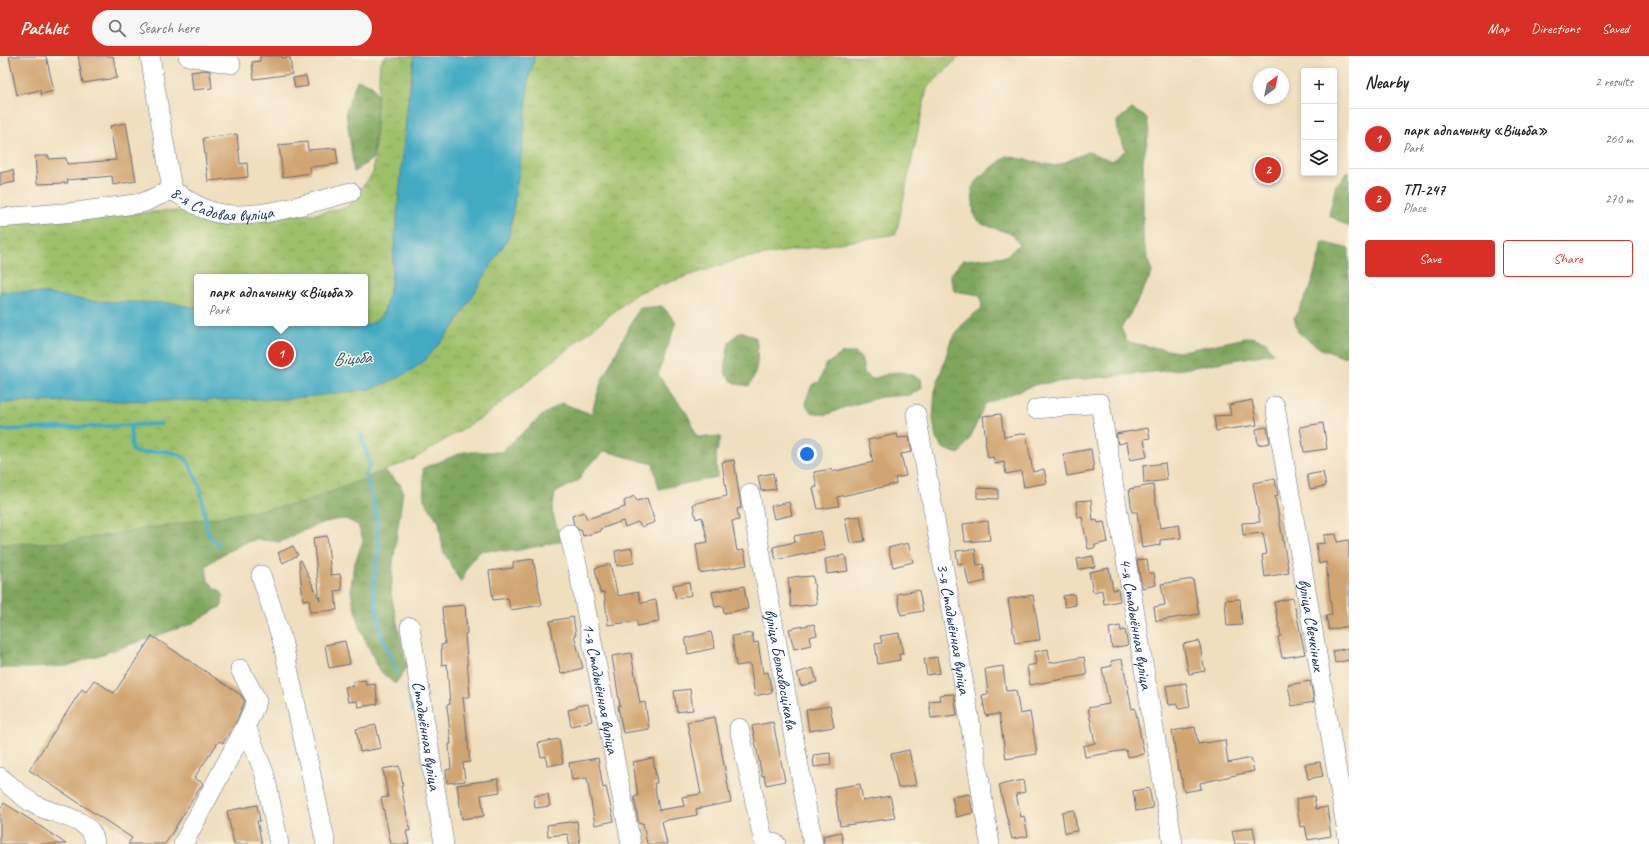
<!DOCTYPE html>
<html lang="en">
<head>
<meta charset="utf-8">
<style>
	body { margin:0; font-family:Caveat,sans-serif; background:#f6f6f6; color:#202124 }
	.controls { position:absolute; right:12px; top:12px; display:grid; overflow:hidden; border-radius:4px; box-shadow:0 2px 6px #0003 }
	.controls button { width:36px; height:36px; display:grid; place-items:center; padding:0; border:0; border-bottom:1px solid #e0e0e0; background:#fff; color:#202124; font:20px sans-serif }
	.compass { position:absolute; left:1253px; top:12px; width:36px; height:36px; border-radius:50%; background:#fff; box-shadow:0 2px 6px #0003; rotate:33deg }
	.you { position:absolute; left:807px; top:398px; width:14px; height:14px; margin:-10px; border:3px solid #fff; border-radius:50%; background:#1a73e8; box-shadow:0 0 0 6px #1a73e833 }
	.badge { display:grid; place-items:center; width:26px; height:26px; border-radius:50%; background:#d93025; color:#fff; font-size:13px; font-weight:700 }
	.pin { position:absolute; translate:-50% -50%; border:2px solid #fff; box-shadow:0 1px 4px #0006 }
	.popup { position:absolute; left:194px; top:218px; width:174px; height:52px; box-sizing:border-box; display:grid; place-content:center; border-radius:4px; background:#fff; filter:drop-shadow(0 1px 3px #0005); font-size:13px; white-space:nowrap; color:#757577 }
	.popup b { font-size:15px; color:#202124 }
	.popup::after { content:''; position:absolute; left:50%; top:100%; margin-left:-8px; border:8px solid transparent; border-top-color:#fff }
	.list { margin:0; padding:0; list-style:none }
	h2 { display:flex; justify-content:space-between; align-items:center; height:52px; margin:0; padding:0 16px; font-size:17px }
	h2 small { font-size:13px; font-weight:400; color:#757577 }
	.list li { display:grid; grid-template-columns:26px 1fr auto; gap:12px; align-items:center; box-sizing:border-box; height:60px; padding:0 16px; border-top:1px solid #e0e0e0 }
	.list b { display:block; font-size:15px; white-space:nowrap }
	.list p { margin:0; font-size:13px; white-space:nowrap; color:#757577 }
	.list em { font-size:13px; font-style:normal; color:#757577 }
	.actions { display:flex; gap:8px; padding:12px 16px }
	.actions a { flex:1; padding:9px 0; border:1px solid #d93025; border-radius:4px; text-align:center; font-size:14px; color:#d93025 }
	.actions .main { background:#d93025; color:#fff }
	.icon { flex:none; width:22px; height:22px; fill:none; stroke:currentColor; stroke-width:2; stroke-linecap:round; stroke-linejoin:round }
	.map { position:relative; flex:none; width:1349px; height:788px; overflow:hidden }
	header { display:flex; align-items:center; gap:24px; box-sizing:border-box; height:56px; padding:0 20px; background:#d93025; color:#fff }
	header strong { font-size:19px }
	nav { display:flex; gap:22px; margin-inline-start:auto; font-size:14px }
	.search { width:280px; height:36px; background:#f6f6f6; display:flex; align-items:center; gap:10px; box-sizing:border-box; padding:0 14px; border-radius:22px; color:#757577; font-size:15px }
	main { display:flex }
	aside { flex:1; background:#fff }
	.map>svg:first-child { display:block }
</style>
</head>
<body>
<header>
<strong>Pathlet</strong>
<div class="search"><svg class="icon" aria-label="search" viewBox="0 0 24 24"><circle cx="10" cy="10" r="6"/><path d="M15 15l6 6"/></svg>Search here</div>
<nav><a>Map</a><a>Directions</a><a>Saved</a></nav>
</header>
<main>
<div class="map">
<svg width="1349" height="788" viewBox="0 0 1349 788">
	<defs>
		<pattern id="forest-crowns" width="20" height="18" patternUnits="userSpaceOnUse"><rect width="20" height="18" fill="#7ea65d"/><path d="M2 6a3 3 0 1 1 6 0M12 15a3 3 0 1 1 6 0" fill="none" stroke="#668850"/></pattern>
		<pattern id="park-crowns" width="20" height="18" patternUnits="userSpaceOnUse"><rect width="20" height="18" fill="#9ec069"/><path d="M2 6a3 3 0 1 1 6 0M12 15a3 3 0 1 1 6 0" fill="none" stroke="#809c5a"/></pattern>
	</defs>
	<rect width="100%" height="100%" fill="#fcf5e5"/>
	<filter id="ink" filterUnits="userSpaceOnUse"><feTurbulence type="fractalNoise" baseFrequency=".025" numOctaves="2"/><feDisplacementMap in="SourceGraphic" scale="8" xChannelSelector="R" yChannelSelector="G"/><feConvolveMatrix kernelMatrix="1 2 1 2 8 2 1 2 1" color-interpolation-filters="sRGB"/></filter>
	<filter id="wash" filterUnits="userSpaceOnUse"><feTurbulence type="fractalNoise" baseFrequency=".012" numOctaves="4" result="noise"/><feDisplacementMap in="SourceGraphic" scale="16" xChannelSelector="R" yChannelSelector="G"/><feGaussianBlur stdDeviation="0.9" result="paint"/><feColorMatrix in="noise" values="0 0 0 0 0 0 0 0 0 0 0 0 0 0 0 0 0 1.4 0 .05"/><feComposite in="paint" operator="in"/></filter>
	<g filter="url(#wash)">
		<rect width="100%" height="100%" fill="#efdfbf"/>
		<g fill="url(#forest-crowns)" stroke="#4c6a5e">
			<polygon points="357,24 372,29 381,48 372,103 354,116 346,55"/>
			<polygon points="1132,53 1147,62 1149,76 1143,105 1143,184 1152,217 1133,253 1121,272 1127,286 1178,296 1251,281 1266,286 1273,297 1183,313 1037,328 985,348 970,382 959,398 944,393 936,383 933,363 935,335 951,284 964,266 982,252 980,239 954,235 950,219 963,204 1007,200 1019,188 1012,178 982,168 974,160 972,132 981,120 1007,100 1056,110 1088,96 1112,105 1126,94 1118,78 1117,65"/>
			<polygon points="1349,115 1349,171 1329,159 1336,129"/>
			<polygon points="1323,186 1349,193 1349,299 1343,301 1321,293 1298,276 1294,262 1310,233"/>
			<polygon points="662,250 676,266 658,319 688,359 697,381 721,381 716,398 717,421 659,433 653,408 605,395 585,413 579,424 555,437 552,455 561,485 515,495 482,494 469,507 461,527 443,494 439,466 424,444 423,412 464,396 501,396 543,359 562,347 591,358 602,324 639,252"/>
			<path d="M741,275L756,282C759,299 758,316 749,330L736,328L726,319L725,307L729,286Z"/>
			<path d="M843,297H856L862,304L864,317L872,323C895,316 898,312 921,323L922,332L910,339L881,341L845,351L826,359L811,356L805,347L812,329L820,325L825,309Z"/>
			<polygon points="379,410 400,428 403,435 393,507 391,538 407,611 395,628 380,615 362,577 354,550 351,535 353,513 363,484 358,469 346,463 334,464 318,468 280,486 257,483 244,487 221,499 206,510 208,525 223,538 222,550 191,568 67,610 29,612 0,612 0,432"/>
		</g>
		<path fill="url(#park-crowns)" stroke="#5c7864" fill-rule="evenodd" d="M385,0H960L927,32L896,178L739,203L637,237L487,358L414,403L303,447L65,486L0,488V168L166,155L315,158L347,151L373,117L380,7ZM197,221H365V267H197Z"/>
		<polygon fill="#43aac3" stroke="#2f6c90" points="414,0 535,0 529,22 521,102 509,180 453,272 422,307 400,321 371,333 288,343 15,346 0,348 0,235 43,237 90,245 170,247 197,252 197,267 305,267 355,273 375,266 384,256 391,226 407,53"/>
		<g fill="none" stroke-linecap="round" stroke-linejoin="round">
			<g stroke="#43aac3" stroke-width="4">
				<polyline points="130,369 132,394 137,397 165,395 180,399 188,405 200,431 208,478 219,490"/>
				<polyline points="0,374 161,368"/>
				<polyline points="361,379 370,409 365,418 374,447 379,489 373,531 381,577 397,617"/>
				<polyline points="409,635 413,655"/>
			</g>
		</g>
		<g id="blocks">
			<g fill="#d1a572">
				<polygon points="9,0 46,0 54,35 41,38 40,34 17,39"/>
				<polygon points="78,0 113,0 117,22 83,27"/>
				<polygon points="260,0 282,0 282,2 290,1 292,18 254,23 252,6 260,5"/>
				<polygon points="205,14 210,15 212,32 193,34 191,16"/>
				<polygon points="306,20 308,30 295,32 293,22"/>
				<polygon points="126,67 136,125 113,129 112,120 67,124 68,127 37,128 35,100 49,100 49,103 66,102 67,108 116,104 110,70"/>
				<polygon points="237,78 240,108 247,107 248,121 208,125 203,82"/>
				<polygon points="307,86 308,94 336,92 338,108 310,111 311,117 283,121 279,89"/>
				<polygon points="13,114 15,126 0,129 0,117"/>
				<polygon points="1252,344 1257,369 1216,375 1214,360 1231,359 1229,349"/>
				<polygon points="1001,358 1004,381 1026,377 1033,416 1044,413 1047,427 1024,431 1021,415 1006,418 1004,406 995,408 993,401 988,402 985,385 986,385 983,360"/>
				<polygon points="1323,367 1327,393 1304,396 1300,371"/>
				<polygon points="1267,371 1270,387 1258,389 1256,373"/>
				<polygon points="1148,372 1150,382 1144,383 1147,401 1130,404 1127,386 1118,388 1116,378"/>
				<polygon points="897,378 898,382 909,381 912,396 901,398 906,420 895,422 896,428 837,441 839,450 818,453 813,432 817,431 814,416 832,413 832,416 873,406 868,384"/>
				<polygon points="1091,393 1094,415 1067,420 1063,398"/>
				<polygon points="734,404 741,452 737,453 739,464 732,465 737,495 744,494 747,509 700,517 696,488 708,486 702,461 696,463 693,448 727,440 722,406"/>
				<polygon points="1165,407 1167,424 1144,427 1143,410"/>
				<polygon points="1323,416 1326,430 1310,433 1307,419"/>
				<polygon points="773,417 776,433 761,435 758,420"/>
				<polygon points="1275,423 1278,439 1275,440 1289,517 1265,521 1262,499 1267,498 1263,477 1243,479 1242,467 1260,466 1253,427"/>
				<polygon points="1153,429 1160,472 1179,469 1181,482 1160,484 1160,489 1142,492 1137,456 1132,456 1129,433"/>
				<polygon points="977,432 998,433 998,443 977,442"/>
				<polygon points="634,440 637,445 647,442 655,466 642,471 638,466 625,471 623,465 600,473 601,475 583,480 581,474 579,474 574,469 572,460 584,456 587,463 625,451 624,445"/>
				<polygon points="1091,444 1093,465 1097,464 1098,467 1104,466 1108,486 1095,489 1095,492 1088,493 1082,461 1078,462 1076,445"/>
				<polygon points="789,446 792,459 774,463 771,450"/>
				<polygon points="860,460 865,485 850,487 845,462"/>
				<polygon points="988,465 990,484 965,486 963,468"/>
				<polygon points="821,475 825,494 776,504 773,491 795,486 794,480"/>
				<polygon points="1336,478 1337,486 1349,484 1349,570 1329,574 1326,560 1332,559 1326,506 1319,508 1316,488 1325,487 1324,479"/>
				<polygon points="327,480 331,519 340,518 342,534 335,535 337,554 310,556 309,543 303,544 299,505 301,504 320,545 313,482"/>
				<polygon points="908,487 913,506 893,511 888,492"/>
				<polygon points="293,490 298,499 283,507 278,497"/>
				<polygon points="632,492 634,507 617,510 615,495"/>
				<polygon points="975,493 977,509 983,508 986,525 969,529 964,507 958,508 956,495"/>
				<polygon points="845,499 848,515 827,518 825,503"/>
				<polygon points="1093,500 1095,511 1079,513 1077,503"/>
				<polygon points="533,503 542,549 510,554 508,542 493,544 489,515 513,512 513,506"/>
				<polygon points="1147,503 1149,517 1154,517 1156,529 1142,532 1137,504"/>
				<polygon points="610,508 618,540 638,536 641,547 656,544 659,566 637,570 637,565 608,569 604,536 600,537 595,512"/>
				<polygon points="1109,512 1113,534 1118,533 1120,545 1104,548 1102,534 1093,536 1089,516"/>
				<polygon points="799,520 799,521 813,520 817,548 791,551 788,522"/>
				<polygon points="1193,523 1199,558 1156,565 1154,551 1165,549 1161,528"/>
				<polygon points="689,526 691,539 676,543 673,529"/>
				<polygon points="744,530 748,553 724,557 723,550 715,551 712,536"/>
				<polygon points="919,534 923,555 901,559 897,538"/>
				<polygon points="1074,538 1076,549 1065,551 1063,540"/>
				<polygon points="1033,539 1040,584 1015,587 1008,543"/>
				<polygon points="1293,542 1305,598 1282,602 1278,581 1281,580 1274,546"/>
				<polygon points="1240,543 1242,569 1227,570 1225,544"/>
				<polygon points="465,549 467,577 465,578 470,641 463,641 470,706 463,707 465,725 447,727 446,714 451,713 449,688 451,688 447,649 450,648 447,608 442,609 441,589 445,588 442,551"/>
				<polygon points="573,561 576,579 574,579 583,612 561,618 556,598 550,565"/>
				<polygon points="814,568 817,579 809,581 811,589 794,593 789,573"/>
				<polygon points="1120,570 1121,575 1125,574 1128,589 1112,592 1109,572"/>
				<polygon points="711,576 715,592 688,598 685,582"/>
				<polygon points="752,577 754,587 758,586 763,617 768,616 772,636 755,640 750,608 736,610 732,580"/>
				<polygon points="899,577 903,598 899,598 900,604 878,608 875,588 882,587 880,580"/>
				<polygon points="152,580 241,639 245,645 236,665 223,687 219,685 194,722 203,727 165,788 128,788 132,782 29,714 82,633 86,636 94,624 114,637"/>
				<polygon points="345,585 350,608 329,612 325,589"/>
				<polygon points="1199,585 1205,615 1189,618 1183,588"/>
				<polygon points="1349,592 1349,604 1335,607 1333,595"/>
				<polygon points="1048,593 1050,607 1084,601 1087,619 1030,629 1027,610 1036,608 1034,596"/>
				<polygon points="631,597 640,647 645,646 649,673 623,677 618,650 620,650 612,600"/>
				<polygon points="937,601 940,617 927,619 924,603"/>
				<polygon points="1122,603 1132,653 1135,652 1144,698 1128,701 1126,694 1085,701 1083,690 1095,687 1088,652 1109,648 1102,612 1112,610 1111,605"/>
				<polygon points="1003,610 1006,635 1016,634 1020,658 1030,656 1037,698 1006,703 999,658 986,660 982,639 988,638 985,613"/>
				<polygon points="813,612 817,626 801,630 797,617"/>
				<polygon points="365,624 366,629 375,628 378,648 358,651 357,645 348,646 345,631 354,630 353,626"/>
				<polygon points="1310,625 1314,646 1292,650 1288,629"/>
				<polygon points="1186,627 1190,651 1179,653 1178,648 1169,649 1166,630"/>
				<polygon points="690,633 693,654 677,656 674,635"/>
				<polygon points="954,638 957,659 931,662 929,645 940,644 939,639"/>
				<polygon points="588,648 592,665 571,670 568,654 577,652 577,650"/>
				<polygon points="830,650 834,671 809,675 806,654"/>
				<polygon points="715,661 731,746 696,753 697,759 662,765 667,788 647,788 643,767 639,768 634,741 638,740 633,706 653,702 657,727 654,727 659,754 684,750 682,741 701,738 687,666"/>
				<polygon points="773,666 785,725 766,729 764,719 762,720 752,670"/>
				<polygon points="376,669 381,692 360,696 356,673"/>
				<polygon points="1195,671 1198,688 1225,684 1228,707 1251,702 1254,715 1200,727 1201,733 1184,736 1180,714 1178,714 1172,675"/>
				<polygon points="559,683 563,707 547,710 546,700 541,701 538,687"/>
				<polygon points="909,694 916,729 898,732 891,698"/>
				<polygon points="830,697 831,709 814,711 813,699"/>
				<polygon points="598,702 603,732 606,731 614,765 595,769 587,722 572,724 569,707"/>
				<polygon points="1320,706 1323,720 1308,723 1305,708"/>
				<polygon points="399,710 403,730 401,730 410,775 406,775 409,788 391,788 381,742 388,741 383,713"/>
				<polygon points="498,723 500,736 481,739 484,760 462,763 457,729"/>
				<polygon points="1023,724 1025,736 1016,738 1021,761 1024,760 1028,780 1012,783 999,729"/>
				<polygon points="860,728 863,745 890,740 895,762 840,770 834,732"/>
				<polygon points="1149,732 1153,752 1136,755 1133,735"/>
				<polygon points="548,738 550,750 535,752 534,740"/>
				<polygon points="969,738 973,757 956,761 952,741"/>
				<polygon points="1314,740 1316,753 1327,751 1331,780 1308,784 1305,770 1300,771 1296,743"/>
				<polygon points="4,747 34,766 66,788 0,788 0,753"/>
				<polygon points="257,749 260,765 257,765 262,788 234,788 227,755"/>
				<polygon points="1074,754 1077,775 1065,777 1062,756"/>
				<polygon points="577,765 580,788 569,788 568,778 548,780 547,769"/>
				<polygon points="1253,771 1256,788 1235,788 1232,775"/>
				<polygon points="841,776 843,788 824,788 823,780"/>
			</g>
		</g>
	</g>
	<g filter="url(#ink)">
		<use href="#blocks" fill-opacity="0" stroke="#656d80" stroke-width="1"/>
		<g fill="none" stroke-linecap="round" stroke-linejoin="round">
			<g stroke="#656d80" stroke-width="20">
				<g id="minor">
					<polyline points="150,0 172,134"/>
					<polyline points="188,0 231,8"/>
					<path id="s1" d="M172,134C184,141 197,151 210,155C247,168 313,146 351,136"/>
					<polyline points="0,162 76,156 142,147 172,134"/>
					<path id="s2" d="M1275,350L1349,788"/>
					<path id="s3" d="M1036,353L1100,347L1173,788"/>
					<path id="s4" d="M916,358L957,587L990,788"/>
					<path id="s5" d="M750,438L813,788"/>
					<path id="s6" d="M569,478L578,512L631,788"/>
					<polyline points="261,519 282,584 326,788"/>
					<path id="s7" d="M410,571L444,788"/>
					<polyline points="240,613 257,645 246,670 265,719 279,788"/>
					<polyline points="739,672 763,783 776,788"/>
					<path d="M0,721C11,730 22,741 34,748C53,760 93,760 95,788"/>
					<polyline points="183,788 246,670"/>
				</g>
			</g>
			<use href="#minor" stroke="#fff" stroke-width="19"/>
		</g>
	</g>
	<g text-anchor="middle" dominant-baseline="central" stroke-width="3" stroke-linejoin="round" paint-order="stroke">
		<g font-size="17" fill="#1b2f5e" stroke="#fcf5e5">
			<text stroke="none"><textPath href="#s1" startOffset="54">8-я Садовая вуліца</textPath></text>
			<text stroke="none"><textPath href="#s3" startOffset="288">4-я Стадыённая вуліца</textPath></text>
			<text stroke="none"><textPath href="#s2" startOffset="222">вуліца Свечкіных</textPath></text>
			<text stroke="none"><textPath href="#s4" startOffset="218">3-я Стадыённая вуліца</textPath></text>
			<text stroke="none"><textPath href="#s5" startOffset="178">вуліца Белахвосцікава</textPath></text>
			<text stroke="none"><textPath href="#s6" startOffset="158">1-я Стадыённая вуліца</textPath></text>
			<text stroke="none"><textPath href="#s7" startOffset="110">Стадыённая вуліца</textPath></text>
		</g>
		<g font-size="18" font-style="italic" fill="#295a81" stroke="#fcf5e5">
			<text transform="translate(352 302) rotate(-4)">Віцьба</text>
		</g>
	</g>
</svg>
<div class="controls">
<button>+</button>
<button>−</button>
<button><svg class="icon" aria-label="layers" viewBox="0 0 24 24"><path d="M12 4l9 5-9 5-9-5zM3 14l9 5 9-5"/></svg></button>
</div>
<svg class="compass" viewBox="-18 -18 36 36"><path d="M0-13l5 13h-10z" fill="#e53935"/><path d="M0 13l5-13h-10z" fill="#757577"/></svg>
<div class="you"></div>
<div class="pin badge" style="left:281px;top:298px">1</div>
<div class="popup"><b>парк адпачынку «Віцьба»</b>Park</div>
<div class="pin badge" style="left:1268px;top:114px">2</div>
</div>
<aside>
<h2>Nearby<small>2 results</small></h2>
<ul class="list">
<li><span class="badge">1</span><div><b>парк адпачынку «Віцьба»</b><p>Park</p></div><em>260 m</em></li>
<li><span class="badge">2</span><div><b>ТП-247</b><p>Place</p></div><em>270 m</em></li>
</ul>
<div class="actions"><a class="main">Save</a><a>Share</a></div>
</aside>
</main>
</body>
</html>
